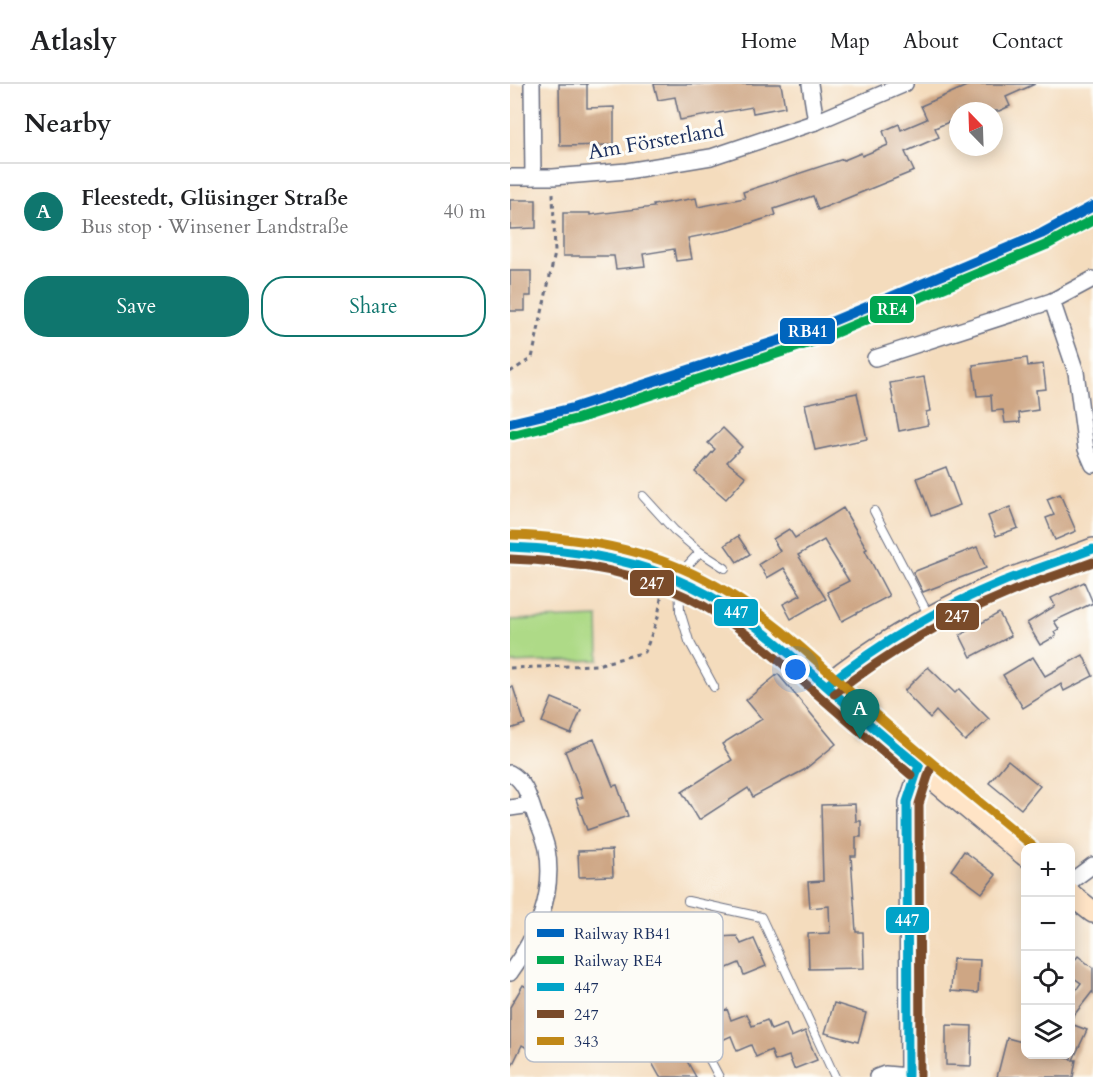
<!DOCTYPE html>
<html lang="en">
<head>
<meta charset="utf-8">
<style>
	body { margin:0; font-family:Cardo,serif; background:#f2f2f2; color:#202124 }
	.controls { position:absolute; right:18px; bottom:18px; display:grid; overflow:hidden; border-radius:12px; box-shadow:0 3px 15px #0003 }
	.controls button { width:54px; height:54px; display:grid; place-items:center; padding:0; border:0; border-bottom:2px solid #e0e0e0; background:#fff; color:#202124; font:30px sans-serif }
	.compass { position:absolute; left:439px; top:18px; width:54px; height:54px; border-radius:50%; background:#fff; box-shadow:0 3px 15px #0003; rotate:337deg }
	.you { position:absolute; left:286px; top:586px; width:21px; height:21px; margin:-15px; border:4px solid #fff; border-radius:50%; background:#1a73e8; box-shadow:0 0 0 9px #1a73e833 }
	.badge { display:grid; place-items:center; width:39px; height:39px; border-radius:50%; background:#0f766e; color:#fff; font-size:20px; font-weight:700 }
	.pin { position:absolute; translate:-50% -50px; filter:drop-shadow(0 2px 3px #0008) }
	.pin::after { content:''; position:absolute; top:32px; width:21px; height:18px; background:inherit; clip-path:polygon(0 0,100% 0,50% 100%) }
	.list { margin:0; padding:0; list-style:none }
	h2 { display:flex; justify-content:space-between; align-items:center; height:78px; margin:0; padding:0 24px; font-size:26px }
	h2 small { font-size:20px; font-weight:400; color:#757577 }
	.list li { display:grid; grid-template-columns:39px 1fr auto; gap:18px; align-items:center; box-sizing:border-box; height:96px; padding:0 24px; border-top:2px solid #e0e0e0 }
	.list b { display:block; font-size:22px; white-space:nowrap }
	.list p { margin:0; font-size:20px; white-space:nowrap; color:#757577 }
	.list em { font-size:20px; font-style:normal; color:#757577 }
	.actions { display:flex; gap:12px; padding:18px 24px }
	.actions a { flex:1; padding:14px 0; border:2px solid #0f766e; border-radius:24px; text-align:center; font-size:21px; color:#0f766e }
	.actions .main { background:#0f766e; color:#fff }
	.icon { flex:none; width:33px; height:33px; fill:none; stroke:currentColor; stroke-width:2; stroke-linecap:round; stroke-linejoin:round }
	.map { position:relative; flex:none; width:583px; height:993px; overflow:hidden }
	header { display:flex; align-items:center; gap:36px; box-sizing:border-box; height:84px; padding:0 30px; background:#fff; border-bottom:2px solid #e0e0e0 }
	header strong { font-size:28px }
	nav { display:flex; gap:33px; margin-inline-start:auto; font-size:21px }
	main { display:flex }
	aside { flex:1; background:#fff }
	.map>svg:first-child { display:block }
</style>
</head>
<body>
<header>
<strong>Atlasly</strong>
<nav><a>Home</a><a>Map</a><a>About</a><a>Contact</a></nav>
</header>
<main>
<aside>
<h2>Nearby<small></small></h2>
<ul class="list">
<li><span class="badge">A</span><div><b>Fleestedt, Glüsinger Straße</b><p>Bus stop · Winsener Landstraße</p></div><em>40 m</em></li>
</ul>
<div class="actions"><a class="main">Save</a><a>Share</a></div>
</aside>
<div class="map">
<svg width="583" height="993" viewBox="0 0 583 993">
	<rect width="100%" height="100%" fill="#fdfcf7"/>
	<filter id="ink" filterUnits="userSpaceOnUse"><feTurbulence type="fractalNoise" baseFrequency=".0167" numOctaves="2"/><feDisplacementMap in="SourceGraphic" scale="12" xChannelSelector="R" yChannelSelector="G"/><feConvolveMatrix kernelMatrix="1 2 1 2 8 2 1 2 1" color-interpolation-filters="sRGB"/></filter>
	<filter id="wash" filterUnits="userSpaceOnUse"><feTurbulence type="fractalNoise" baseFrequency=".008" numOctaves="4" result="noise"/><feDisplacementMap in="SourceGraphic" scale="24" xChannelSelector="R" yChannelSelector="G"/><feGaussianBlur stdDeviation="1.35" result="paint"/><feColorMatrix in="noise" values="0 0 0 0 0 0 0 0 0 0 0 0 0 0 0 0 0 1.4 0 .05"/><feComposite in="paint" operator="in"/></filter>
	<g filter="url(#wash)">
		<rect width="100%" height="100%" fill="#f4dcbd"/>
		<polygon fill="#aeda87" stroke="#648472" stroke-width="1.5" points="88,533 89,576 0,579 0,536"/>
		<g id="blocks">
			<g fill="#cea684">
				<polygon points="49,0 77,0 77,24 104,23 104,61 50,62"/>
				<polygon points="144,0 271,0 275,23 243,29 242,23 170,36 165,13 148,16"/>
				<polygon points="461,0 525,0 496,13 500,22 489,27 448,27 448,34 425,44 429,53 395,68 404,87 308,126 303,112 264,125 266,131 220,146 178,154 182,175 166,177 164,165 133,170 135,182 106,185 104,172 53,172 53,129 80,129 80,131 144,123 143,121 186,114 188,123 235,114 233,108 333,75 334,76 351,69 352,72 378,61 373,47 389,40 391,46 417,35 411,22"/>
				<polygon points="0,116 26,116 26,144 0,145"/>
				<polygon points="0,187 21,187 21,212 15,212 15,227 0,227"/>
				<polygon points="517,274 518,282 533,280 536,305 526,306 528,326 509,329 510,338 495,339 493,326 482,327 481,311 467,312 463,281"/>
				<polygon points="414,293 420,327 416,328 418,341 389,347 380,299"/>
				<polygon points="347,309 357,355 305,366 295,320"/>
				<polygon points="213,344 232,363 217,378 236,393 216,415 185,388 205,365 198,359"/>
				<polygon points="436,383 450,421 421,432 407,394"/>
				<polygon points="550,410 566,447 545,456 536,434 544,431 537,415"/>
				<polygon points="500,423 508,444 486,452 478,432"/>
				<polygon points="333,424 357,465 355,466 379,512 332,537 317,508 339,497 314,456 288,471 316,515 281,535 273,520 291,511 274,484 257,494 249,480 270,467 263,455 279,445 285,454"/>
				<polygon points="228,452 240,470 227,478 215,461"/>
				<polygon points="467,463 476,484 413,508 403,488"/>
				<polygon points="574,498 583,519 544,537 549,545 544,548 546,552 530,561 517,539 545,522 541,514"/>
				<polygon points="489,529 501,552 461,573 450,551"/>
				<polygon points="573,571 583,592 554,607 551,600 513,624 493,591 523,573 535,592"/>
				<polygon points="418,583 445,609 449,605 479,635 455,657 426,627 420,634 394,607"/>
				<polygon points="268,590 326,660 294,686 243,713 238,704 189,736 172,708 222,676 212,660 252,635 236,616"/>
				<polygon points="0,603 3,603 15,640 0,645"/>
				<polygon points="42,614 71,626 61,650 32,638"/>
				<polygon points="84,655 103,702 107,701 118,732 77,746 66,715 73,713 55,667"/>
				<polygon points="498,676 530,702 511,725 479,699"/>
				<polygon points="345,720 346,737 351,737 351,753 346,753 346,772 341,772 346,848 353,848 354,884 299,885 298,850 320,849 319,822 300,824 298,798 313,797 311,721"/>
				<polygon points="102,766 103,792 69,793 68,767"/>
				<polygon points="454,767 486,791 472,809 441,786"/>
				<polygon points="167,835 172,846 187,839 191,850 207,843 208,853 227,852 231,860 244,855 256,882 234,891 229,879 215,885 210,873 196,880 191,868 178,874 172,860 159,866 149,843"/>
				<polygon points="46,858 78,878 51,923 45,920 19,965 12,961 0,986 0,923 13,901 18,904"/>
				<polygon points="568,872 583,884 583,909 582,908 561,935 561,913 571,899 561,892 561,881"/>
				<polygon points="443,875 470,876 468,909 441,907"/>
				<polygon points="324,919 356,929 348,958 315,949"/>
				<polygon points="217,925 221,936 237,930 242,942 257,936 261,946 276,940 281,953 295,947 307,976 284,985 279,972 265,977 261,966 246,973 241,961 227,967 221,952 208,958 201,942 207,939 203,931"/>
				<polygon points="149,928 186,993 150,993 122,943"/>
				<polygon points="561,940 577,946 563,976 566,976 563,993 487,993 497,954 516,959 516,970 538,970 561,975"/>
				<polygon points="436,941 462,942 461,982 436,981"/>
			</g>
		</g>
	</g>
	<g filter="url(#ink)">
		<use href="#blocks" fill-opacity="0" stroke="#676c7f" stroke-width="1.5"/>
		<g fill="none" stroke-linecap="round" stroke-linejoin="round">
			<g stroke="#676c7f" stroke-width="10">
				<g id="lane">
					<polyline points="133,412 164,446 190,468 175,484 169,496 170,527 179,557 204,603"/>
					<polyline points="364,427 419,532"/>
					<polyline points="190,468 215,484"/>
					<polyline points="178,817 251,833 325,993"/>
					<polyline points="155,891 209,993"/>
				</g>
			</g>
			<g stroke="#676c7f" stroke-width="18">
				<g id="street">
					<polyline points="22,0 23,93"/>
					<polyline points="300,0 306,38"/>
					<polyline points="0,93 43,93 117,87 201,73 306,38 395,0"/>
					<polyline points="583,195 542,217 566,288 576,365 583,381"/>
					<polyline points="365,274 542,217"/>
					<path d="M0,689C16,698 19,714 25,731C29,742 35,754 37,765C45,811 27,852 0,889"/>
					<polyline points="0,724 21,721"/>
					<polyline points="560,798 583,781"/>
					<polyline points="367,993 375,990 398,992"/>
					<polyline points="398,993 397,718 409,682"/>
				</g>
			</g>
			<g stroke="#676c7f" stroke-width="24">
				<g id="secondary">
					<path d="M0,463C58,462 152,482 201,512C258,546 306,594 356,638C408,684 462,727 516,772"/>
					<path d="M317,601C364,562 422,530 479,504C512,489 549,478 583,465"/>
					<polyline points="560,810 583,828"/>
				</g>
			</g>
			<g stroke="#676c7f" stroke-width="3" stroke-dasharray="4.5 4.5" stroke-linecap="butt">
				<polyline points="0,288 22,274 45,169 43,109"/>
				<polyline points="0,584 87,581 135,568 148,533 152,508"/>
			</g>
			<use href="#lane" stroke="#fff" stroke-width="8"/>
			<use href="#street" stroke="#fff" stroke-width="15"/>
			<use href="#secondary" stroke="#ffe4c6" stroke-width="21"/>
			<g stroke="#fdfcf7" stroke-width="14">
				<g id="bus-1">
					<path d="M0,463C61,465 126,475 181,502C230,525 272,563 313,599C344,627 376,655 409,682"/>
					<path d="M317,601C370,559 429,524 492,498C522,486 553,476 583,465"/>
					<polyline points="398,992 397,718 409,682"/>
				</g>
			</g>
			<g stroke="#fdfcf7" stroke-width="14">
				<g id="bus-2">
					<path d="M0,475C59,477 123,487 177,513C226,537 268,575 308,611C339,638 370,665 401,691"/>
					<path d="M324,610C377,569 435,535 496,510C524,498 554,489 583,478"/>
					<polyline points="410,992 409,720 420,686"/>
				</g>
			</g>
			<g stroke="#fdfcf7" stroke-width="14">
				<path id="bus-3" d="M0,451C70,453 144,466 205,501C265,534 313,584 364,629C416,675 470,718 524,763"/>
			</g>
			<use href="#bus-1" stroke="#01a3c8" stroke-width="9"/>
			<use href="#bus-2" stroke="#7a4b2a" stroke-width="9"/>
			<use href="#bus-3" stroke="#c08818" stroke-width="9"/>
			<g stroke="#fdfcf7" stroke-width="15">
				<polyline id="rail-1" points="0,339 63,324 304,245 531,150 583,122"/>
			</g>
			<g stroke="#fdfcf7" stroke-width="15">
				<polyline id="rail-2" points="3,351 67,335 308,256 536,161 583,136"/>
			</g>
			<use href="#rail-1" stroke="#0065bd" stroke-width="10"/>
			<use href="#rail-2" stroke="#00a651" stroke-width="10"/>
		</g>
	</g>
	<g text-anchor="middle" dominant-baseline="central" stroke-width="6" stroke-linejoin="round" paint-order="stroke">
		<g font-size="21" fill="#1b2f5e" stroke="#fdfcf7">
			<text transform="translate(146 57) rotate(-10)">Am Försterland</text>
		</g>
	</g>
	<rect x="15" y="828" width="198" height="150" rx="9" fill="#fdfcf7" stroke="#b9bec9" stroke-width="1.5"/>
	<rect x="27" y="845" width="27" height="8" fill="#0065bd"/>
	<rect x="27" y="872" width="27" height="8" fill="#00a651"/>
	<rect x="27" y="899" width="27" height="8" fill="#01a3c8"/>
	<rect x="27" y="926" width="27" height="8" fill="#7a4b2a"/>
	<rect x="27" y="953" width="27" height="8" fill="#c08818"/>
	<g font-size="16" fill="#1b2f5e">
		<text x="64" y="855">Railway RB41</text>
		<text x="64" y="882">Railway RE4</text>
		<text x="64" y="909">447</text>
		<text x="64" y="936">247</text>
		<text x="64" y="963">343</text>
	</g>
	<g stroke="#fdfcf7" stroke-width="2">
		<rect x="359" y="211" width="46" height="29" rx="6" fill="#00a651"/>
		<rect x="269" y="233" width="57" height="28" rx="6" fill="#0065bd"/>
		<rect x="119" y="485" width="46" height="28" rx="6" fill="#7a4b2a"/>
		<rect x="203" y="514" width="46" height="29" rx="6" fill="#01a3c8"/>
		<rect x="425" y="518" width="45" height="29" rx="6" fill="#7a4b2a"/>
		<rect x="375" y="822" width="45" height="28" rx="6" fill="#01a3c8"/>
	</g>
	<g font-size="16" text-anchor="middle" font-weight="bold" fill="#fff">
		<text x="382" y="231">RE4</text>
		<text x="298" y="253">RB41</text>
		<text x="142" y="505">247</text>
		<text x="226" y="534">447</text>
		<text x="447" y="538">247</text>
		<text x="397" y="842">447</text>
	</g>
</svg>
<div class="controls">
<button>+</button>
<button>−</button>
<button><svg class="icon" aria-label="locate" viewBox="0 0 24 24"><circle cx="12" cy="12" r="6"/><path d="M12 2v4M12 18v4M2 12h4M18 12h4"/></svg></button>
<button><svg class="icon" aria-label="layers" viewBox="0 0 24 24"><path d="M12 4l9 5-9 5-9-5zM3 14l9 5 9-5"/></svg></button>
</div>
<svg class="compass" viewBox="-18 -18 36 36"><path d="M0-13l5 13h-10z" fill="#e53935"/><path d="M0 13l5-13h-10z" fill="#757577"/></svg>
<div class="you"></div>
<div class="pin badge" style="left:350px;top:655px">A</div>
</div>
</main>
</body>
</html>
